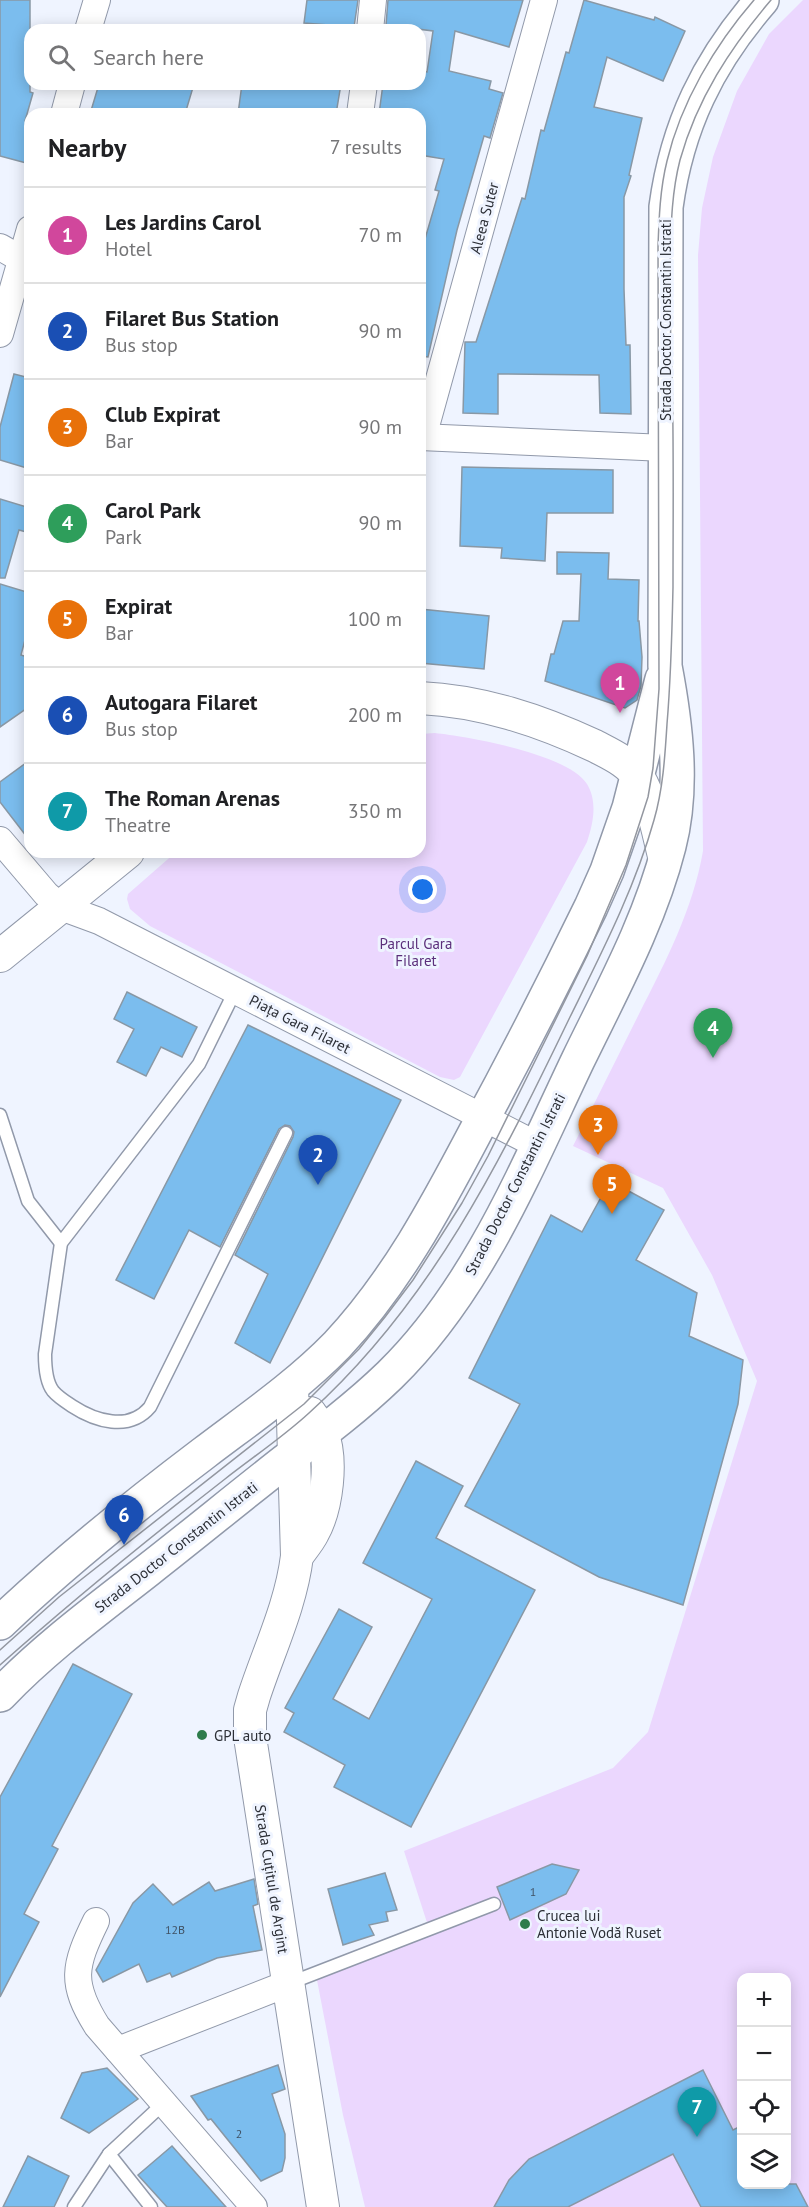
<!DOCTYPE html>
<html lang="en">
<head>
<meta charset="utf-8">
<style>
	body { margin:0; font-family:"PT Sans",sans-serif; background:#f2f2f2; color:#202124 }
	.controls { position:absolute; right:18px; bottom:18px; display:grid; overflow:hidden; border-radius:12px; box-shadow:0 3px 15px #0003 }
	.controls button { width:54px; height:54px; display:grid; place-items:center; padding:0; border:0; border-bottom:2px solid #e0e0e0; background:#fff; color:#202124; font:30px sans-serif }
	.you { position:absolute; left:423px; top:890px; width:21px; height:21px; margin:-15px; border:4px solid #fff; border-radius:50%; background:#1a73e8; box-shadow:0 0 0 9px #1a73e833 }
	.badge { display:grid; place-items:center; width:39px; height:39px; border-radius:50%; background:#2e7c4c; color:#fff; font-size:20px; font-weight:700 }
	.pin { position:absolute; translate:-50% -50px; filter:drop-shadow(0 2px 3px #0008) }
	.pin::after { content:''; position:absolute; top:32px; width:21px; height:18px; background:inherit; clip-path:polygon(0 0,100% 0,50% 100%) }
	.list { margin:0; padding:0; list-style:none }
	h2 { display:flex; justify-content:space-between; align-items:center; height:78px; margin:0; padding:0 24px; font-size:26px }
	h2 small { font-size:20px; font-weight:400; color:#757577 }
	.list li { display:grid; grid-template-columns:39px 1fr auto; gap:18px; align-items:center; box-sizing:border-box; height:96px; padding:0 24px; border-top:2px solid #e0e0e0 }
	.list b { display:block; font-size:22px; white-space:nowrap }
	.list p { margin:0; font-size:20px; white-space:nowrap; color:#757577 }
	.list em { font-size:20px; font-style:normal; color:#757577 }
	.icon { flex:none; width:33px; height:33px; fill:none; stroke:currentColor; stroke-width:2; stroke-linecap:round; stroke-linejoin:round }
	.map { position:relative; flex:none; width:809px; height:2207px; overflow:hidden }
	.search { position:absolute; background:#fff; box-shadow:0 3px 15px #0003; left:24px; top:24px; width:402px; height:66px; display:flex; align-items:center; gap:15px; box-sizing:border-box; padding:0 21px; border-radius:18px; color:#757577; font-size:22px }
	.panel { position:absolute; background:#fff; box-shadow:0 3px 15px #0003; left:24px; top:108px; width:402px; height:750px; border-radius:18px }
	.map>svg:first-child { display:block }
</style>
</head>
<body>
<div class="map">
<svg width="809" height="2207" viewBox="0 0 809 2207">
	<rect width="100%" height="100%" fill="#eff4ff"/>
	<g fill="#ebd7fe" fill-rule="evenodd">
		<path d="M803,0H809V2207H365L343,2115L316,1975L431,1935L404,1851L613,1768L648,1732L757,1381L712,1275L663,1188L573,1146C595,1102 617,1058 639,1014C666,961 693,909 703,851L698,255L702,208L713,157L737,91L769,34ZM742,1978H786V2184H742Z"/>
		<path d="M435,733C470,737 568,754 587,784C598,802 593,824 587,842L460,1077L454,1080L440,1077L150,926L130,909L127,899L128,894L176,852H420V734Z"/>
	</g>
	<g fill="#7bbdee" stroke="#8998a5" stroke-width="1.5">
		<polygon points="0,0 30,0 30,92 33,93 25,121 30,122 30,164 0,156"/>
		<polygon points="307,0 358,0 354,27 304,23"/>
		<polygon points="388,0 523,0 509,47 455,31 449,71 491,81 489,89 503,93 490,138 484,136 457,230 428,357 420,356 420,256 439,191 435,190 444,159 420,155 420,114 379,114 383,84 420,84 420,71 427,72 433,31 386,25"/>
		<polygon points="584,0 654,20 655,17 685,31 663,81 607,57 594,107 642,118 629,175 631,176 624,197 624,289 626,345 630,345 631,414 600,413 599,375 498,374 498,414 463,413 465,342 476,342 522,198 525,199 541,130 544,131 566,52 569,53"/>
		<polygon points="99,84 194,84 185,114 90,114"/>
		<polygon points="242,84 341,84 336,114 238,114"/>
		<polygon points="14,374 30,378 30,469 0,460 0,427"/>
		<polygon points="462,467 613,470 613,513 547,513 545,561 501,558 502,548 460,546"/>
		<polygon points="0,499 30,508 30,533 19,530 5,578 0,578"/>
		<polygon points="557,552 609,553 608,579 639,580 638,621 639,621 642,657 641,686 637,700 625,708 545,681 551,654 554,654 563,621 579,621 581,574 557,574"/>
		<polygon points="0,584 30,593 30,621 21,655 30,658 30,706 0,727"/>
		<polygon points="420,609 489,616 484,669 420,663"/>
		<polygon points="30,760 30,841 0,802 0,782"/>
		<polygon points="127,992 197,1027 182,1057 161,1047 146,1076 117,1062 134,1029 114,1019"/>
		<polygon points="248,1025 401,1100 270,1363 235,1343 268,1274 235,1255 293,1137 294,1132 290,1126 285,1125 279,1129 220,1247 189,1230 154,1299 116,1280"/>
		<polygon points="610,1181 664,1210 636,1260 697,1293 689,1336 743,1360 738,1404 683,1605 599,1577 465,1506 520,1404 469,1378 551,1215 582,1232"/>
		<polygon points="416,1461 463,1486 436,1538 535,1590 411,1827 334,1787 345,1765 284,1732 294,1713 285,1708 339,1609 372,1627 333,1699 369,1719 432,1599 363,1563"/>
		<polygon points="73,1664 132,1694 52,1846 58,1849 24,1914 39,1922 0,1997 0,1797"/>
		<polygon points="552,1864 579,1870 566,1894 510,1920 497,1887"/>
		<polygon points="385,1873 397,1910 386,1912 388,1921 369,1925 374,1935 343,1945 328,1889"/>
		<polygon points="254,1879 258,1904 253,1906 262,1950 217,1958 172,1977 170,1973 147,1982 139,1964 103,1982 96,1970 133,1903 153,1884 173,1905 209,1882 215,1891"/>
		<polygon points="278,2065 285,2089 272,2094 285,2134 285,2158 282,2171 261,2181 211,2119 208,2120 191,2096"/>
		<polygon points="107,2068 138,2099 89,2133 61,2118 82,2073"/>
		<polygon points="703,2070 733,2130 741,2126 741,2184 796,2184 808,2207 701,2207 673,2154 568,2207 494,2207 509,2180 529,2159"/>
		<polygon points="172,2146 226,2207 167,2207 138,2175"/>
		<polygon points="28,2156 69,2176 54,2207 3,2207"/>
	</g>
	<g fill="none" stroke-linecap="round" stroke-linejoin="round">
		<g stroke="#9199aa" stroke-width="15">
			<g id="service">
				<path d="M235,991L199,1064L61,1243L45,1354C45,1365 46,1382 53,1391C58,1397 66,1402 72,1406C95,1421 129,1432 150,1407L286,1133"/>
				<polyline points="0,1115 28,1201 61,1243"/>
				<polyline points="290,1983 494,1904"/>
				<polyline points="109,2154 151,2207"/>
				<polyline points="74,2207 109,2154 164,2103"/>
			</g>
		</g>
		<g stroke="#9199aa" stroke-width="28">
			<g id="minor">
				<polyline points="88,30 97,0"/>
				<polyline points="370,30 373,0"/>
				<polyline points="64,114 72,84"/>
				<polyline points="360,114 364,84"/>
				<polyline points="0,247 21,259"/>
				<polyline points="0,334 30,229"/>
				<polyline points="420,437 665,448"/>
				<polyline points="423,437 544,0"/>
				<polyline points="0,840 46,894 61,907 99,921 537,1145"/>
				<path d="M96,1921C74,1966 70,1983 97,2026L254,2207"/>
				<polyline points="118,2050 289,1983"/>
			</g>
		</g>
		<g stroke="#9199aa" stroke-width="34">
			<g id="tertiary">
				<path d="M420,698C482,701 539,720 595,746C610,754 629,762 639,778C653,802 658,833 665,860"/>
				<polyline points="0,956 128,852"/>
				<path d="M292,1387L297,1556C291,1605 269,1650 254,1696L250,1710V1737L323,2207"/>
				<path d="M297,1556C302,1549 309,1541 313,1533C327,1508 333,1460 322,1432C320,1426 314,1419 310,1413"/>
			</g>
		</g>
		<g stroke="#9199aa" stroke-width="36">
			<g id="secondary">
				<path d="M0,1623C64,1562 134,1506 204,1453C250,1418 297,1386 337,1345C396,1282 436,1207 476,1131C516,1057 554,983 591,907L607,871L629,808L662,679"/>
				<path d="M0,1695C45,1648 97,1610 148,1570C194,1534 239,1497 285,1461C321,1434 358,1406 390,1375C478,1289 526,1169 578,1060C612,990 650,921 669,846C684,788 676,724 665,666L666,207C677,126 708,62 762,0"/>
			</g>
		</g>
		<use href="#service" stroke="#fff" stroke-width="12"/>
		<use href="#minor" stroke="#fff" stroke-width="26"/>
		<use href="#tertiary" stroke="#fff" stroke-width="32"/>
		<use href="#secondary" stroke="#fff" stroke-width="33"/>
		<g stroke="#9397a0" stroke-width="1.5">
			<path d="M0,1650L59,1597L304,1404L359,1349L385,1317L413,1280L462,1203L488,1156L587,956L626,865L648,797L653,768L659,689L658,247C659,218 660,189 667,161C681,102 715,45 754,0"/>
			<path d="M0,1665C73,1600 148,1539 225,1479C253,1457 283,1437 309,1413C431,1303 500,1162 570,1017C601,954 635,888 654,820C663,789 665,756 667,724C671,677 672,634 673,587C673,516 674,444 672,373C670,337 670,302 670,266C671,230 671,195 680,160C697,99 730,48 771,0"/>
		</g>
	</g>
	<g fill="#2e7c4c" stroke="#eff4ff" stroke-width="2">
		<circle cx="202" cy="1735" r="6"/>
		<circle cx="525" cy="1924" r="6"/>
	</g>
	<g text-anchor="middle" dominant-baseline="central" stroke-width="6" stroke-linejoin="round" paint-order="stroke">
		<g font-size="12" fill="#405264">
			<text x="533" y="1891">1</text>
			<text x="175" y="1929">12B</text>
			<text x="239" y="2133">2</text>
		</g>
		<g font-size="15" fill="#2c2f36" stroke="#eff4ff">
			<text transform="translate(484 218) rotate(-75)">Aleea Suter</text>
			<text transform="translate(665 320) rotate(-90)">Strada Doctor Constantin Istrati</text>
			<text transform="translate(300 1024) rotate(27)">Piața Gara Filaret</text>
			<text transform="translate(515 1184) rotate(-63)">Strada Doctor Constantin Istrati</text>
			<text transform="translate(176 1547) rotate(-38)">Strada Doctor Constantin Istrati</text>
			<text transform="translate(272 1879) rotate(81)">Strada Cuțitul de Argint</text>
		</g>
		<g font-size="15" fill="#5b2f7b" stroke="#eff4ff">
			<text x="416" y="943">Parcul Gara<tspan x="416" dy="17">Filaret</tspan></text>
		</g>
		<g font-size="15" fill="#2c2f36" stroke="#eff4ff" text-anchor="start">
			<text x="214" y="1735">GPL auto</text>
			<text x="537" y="1915">Crucea lui<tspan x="537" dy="17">Antonie Vodă Ruset</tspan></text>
		</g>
	</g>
</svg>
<div class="controls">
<button>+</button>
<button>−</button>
<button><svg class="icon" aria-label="locate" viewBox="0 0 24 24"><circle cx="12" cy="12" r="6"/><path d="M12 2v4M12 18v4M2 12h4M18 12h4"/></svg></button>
<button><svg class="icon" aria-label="layers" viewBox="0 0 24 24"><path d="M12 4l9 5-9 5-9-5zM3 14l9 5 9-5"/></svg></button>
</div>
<div class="you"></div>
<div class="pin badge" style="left:620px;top:713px;background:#d1479c">1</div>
<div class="pin badge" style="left:318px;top:1185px;background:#1a4fb4">2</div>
<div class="pin badge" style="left:598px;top:1155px;background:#e8710a">3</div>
<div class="pin badge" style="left:713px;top:1058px;background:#2e9e5b">4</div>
<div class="pin badge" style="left:612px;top:1214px;background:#e8710a">5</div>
<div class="pin badge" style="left:124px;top:1545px;background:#1a4fb4">6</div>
<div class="pin badge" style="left:697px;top:2137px;background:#0f9aa8">7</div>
<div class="search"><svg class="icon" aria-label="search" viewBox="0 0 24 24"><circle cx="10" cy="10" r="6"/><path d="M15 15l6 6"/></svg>Search here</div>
<section class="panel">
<h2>Nearby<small>7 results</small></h2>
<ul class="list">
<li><span class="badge" style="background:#d1479c">1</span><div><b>Les Jardins Carol</b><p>Hotel</p></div><em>70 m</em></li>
<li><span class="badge" style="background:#1a4fb4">2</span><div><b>Filaret Bus Station</b><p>Bus stop</p></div><em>90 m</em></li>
<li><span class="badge" style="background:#e8710a">3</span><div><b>Club Expirat</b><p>Bar</p></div><em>90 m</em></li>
<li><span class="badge" style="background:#2e9e5b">4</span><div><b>Carol Park</b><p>Park</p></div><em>90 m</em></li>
<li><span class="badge" style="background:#e8710a">5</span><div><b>Expirat</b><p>Bar</p></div><em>100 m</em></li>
<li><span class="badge" style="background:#1a4fb4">6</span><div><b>Autogara Filaret</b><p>Bus stop</p></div><em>200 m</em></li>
<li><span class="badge" style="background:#0f9aa8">7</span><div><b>The Roman Arenas</b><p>Theatre</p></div><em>350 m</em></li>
</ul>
</section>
</div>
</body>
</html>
